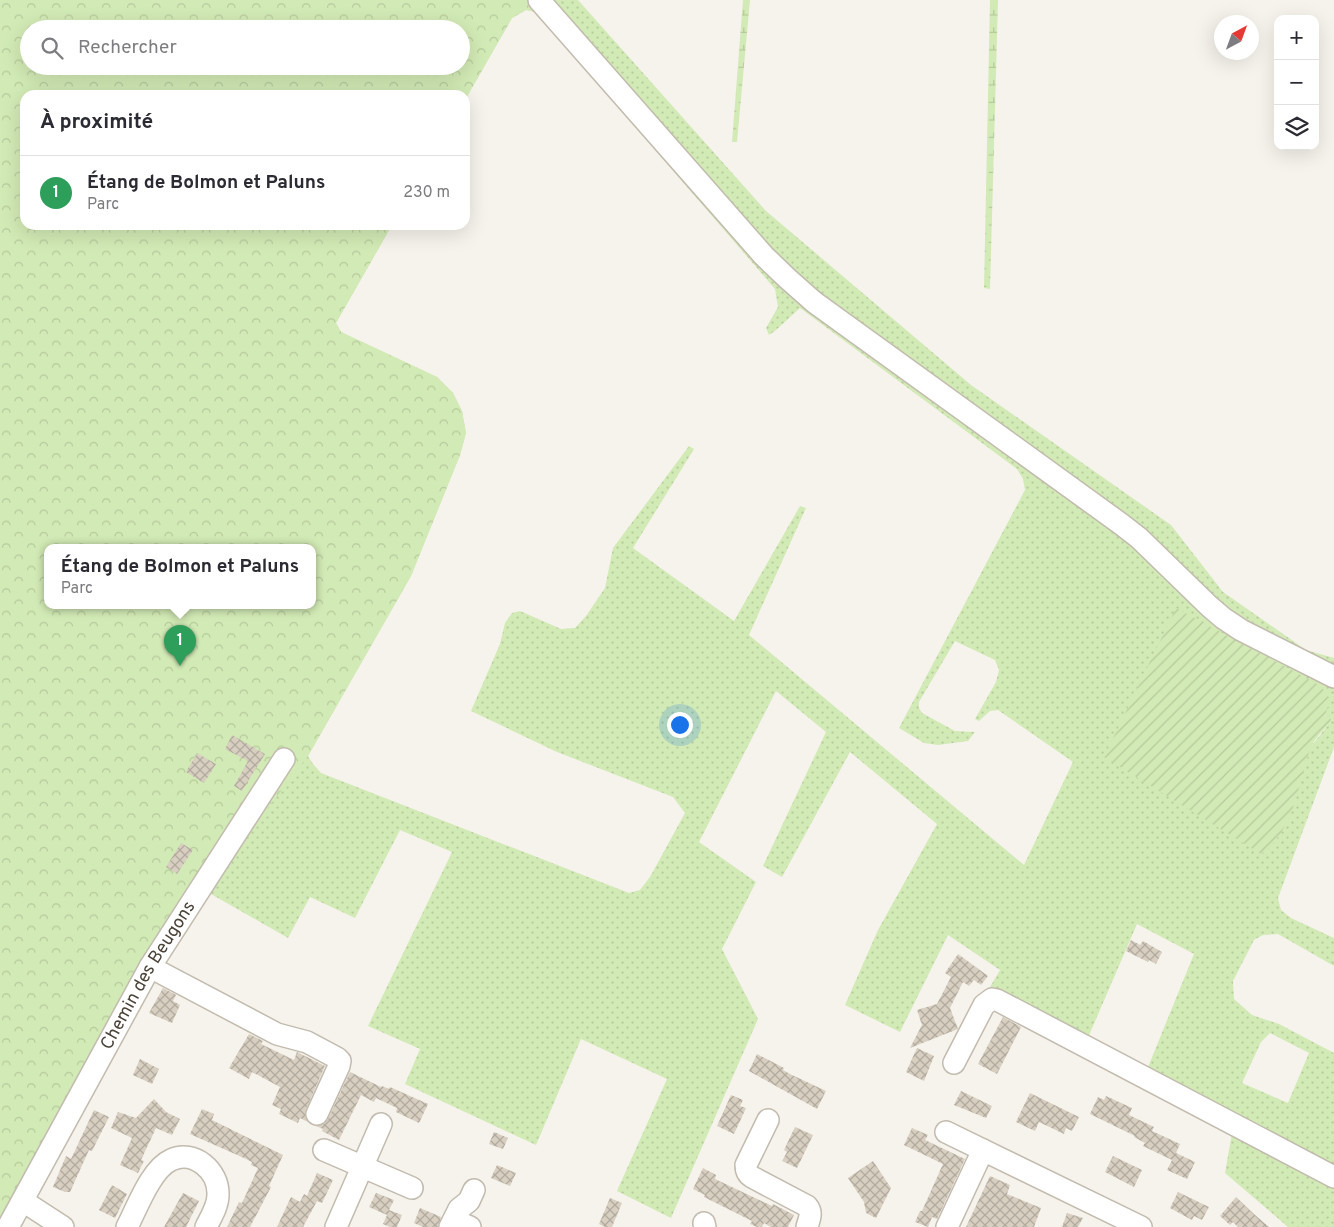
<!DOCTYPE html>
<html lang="fr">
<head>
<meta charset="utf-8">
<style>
	body { margin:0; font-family:Overpass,sans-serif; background:#f7f7f7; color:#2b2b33 }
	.controls { position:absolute; right:15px; top:15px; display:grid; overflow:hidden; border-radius:10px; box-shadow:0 5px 20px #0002 }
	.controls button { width:45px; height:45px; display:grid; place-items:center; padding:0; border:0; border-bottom:1px solid #e1e1e2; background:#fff; color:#2b2b33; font:25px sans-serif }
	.compass { position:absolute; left:1214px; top:15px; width:45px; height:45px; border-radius:50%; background:#fff; box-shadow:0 5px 20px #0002; rotate:41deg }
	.you { position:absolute; left:679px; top:724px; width:18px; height:18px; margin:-12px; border:4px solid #fff; border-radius:50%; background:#1a73e8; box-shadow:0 0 0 8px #1a73e833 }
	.badge { display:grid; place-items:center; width:32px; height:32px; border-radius:50%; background:#b45309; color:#fff; font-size:16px; font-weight:700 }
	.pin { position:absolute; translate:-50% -41px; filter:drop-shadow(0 1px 2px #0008) }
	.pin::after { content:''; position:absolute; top:26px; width:18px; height:15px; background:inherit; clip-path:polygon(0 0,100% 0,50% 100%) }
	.popup { position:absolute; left:44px; top:544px; width:272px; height:65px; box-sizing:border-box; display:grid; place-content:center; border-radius:10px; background:#fff; filter:drop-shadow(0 1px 4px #0005); font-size:16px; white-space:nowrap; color:#7c7c81 }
	.popup b { font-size:19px; color:#2b2b33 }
	.popup::after { content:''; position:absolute; left:50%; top:100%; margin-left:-10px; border:10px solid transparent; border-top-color:#fff }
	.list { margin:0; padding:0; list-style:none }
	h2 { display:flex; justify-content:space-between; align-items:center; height:65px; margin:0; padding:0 20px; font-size:21px }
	h2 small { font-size:16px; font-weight:400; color:#7c7c81 }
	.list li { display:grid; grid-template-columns:32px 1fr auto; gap:15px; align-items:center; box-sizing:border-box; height:75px; padding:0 20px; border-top:1px solid #e1e1e2 }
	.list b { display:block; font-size:19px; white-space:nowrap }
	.list p { margin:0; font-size:16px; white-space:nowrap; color:#7c7c81 }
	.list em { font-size:16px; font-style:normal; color:#7c7c81 }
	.icon { flex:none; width:28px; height:28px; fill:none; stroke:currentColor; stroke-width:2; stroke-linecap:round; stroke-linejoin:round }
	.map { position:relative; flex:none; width:1334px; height:1227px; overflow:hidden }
	.search { position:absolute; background:#fff; box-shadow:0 5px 20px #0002; left:20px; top:20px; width:450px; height:55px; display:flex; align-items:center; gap:12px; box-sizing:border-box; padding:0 18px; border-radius:28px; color:#7c7c81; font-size:19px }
	.panel { position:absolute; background:#fff; box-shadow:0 5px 20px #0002; left:20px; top:90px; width:450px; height:140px; border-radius:15px }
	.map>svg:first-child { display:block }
</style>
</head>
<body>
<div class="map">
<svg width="1334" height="1227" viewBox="0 0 1334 1227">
	<defs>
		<pattern id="grass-dots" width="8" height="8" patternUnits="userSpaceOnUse" patternTransform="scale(1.25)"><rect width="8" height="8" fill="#d2eab5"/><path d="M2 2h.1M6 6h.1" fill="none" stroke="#b6ca9c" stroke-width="1.8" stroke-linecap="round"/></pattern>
		<pattern id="wetland-marsh" width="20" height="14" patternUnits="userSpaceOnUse" patternTransform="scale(1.25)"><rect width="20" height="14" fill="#d2eab5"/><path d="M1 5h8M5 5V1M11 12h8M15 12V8" fill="none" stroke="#b6ca9c"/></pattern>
		<pattern id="park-crowns" width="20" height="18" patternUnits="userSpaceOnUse" patternTransform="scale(1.25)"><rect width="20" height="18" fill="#d2eab5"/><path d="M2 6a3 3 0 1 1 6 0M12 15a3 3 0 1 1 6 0" fill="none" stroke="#b6ca9c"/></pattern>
		<pattern id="garden-furrows" width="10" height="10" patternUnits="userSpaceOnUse" patternTransform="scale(1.25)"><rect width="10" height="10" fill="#d2eab5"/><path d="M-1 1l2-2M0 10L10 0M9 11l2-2" fill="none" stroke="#b6ca9c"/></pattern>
		<pattern id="building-cross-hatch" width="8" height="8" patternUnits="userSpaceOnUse" patternTransform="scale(1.25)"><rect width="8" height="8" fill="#d8cfc1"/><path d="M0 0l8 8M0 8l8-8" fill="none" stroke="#b1aa9e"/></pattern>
	</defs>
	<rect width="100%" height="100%" fill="#f6f3ec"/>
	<path fill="url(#grass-dots)" fill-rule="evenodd" d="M492,0H578L766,211L971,385L1171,525L1223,592L1306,650L1334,658V747L1278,898L1281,910L1291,918L1334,938V966L1278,934L1263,935L1254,940L1233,981L1234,999L1252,1015L1279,1024L1334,1053V1227H1288L1225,1173L1235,1116L1146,1072L1194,954L1137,924L1087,1040L990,987L1000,970L948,935L900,1032L845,1005L878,930L937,824L850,752L782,877L763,866L826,732L776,691L699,842L756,882L722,949L758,1019L671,1218L617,1191L667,1079L581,1039L536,1145L405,1084L420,1049L368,1026L452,852L400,830L355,918L310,897L288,938L204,890L80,1066L0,494L48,547V605L323,680L311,333L392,225L336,323L341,332L437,377L453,393L462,411L466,433L460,455L411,576L308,756L313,764L321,773L629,893L640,890L650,877L685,813L673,797L557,752L471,711L500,644L505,623L512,613L520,611L561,629L575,628L586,616L605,588L613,548L689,446L694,449L633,548L734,621L800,506L806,508L749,635L1024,865L1073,762L998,710L990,711L979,721L975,719L996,682L999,670L995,660L955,641L919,702V708L922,713L955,731L975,732L968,741L938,745L924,743L899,728L1025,490L1023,479L1017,469L800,308L775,331L769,335L766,328L778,307L775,289L536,12L526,10L512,18L465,100L461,66ZM1325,715L1332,720L1312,745ZM1270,1033L1309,1053L1288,1103L1242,1083L1261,1042Z"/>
	<g fill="url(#wetland-marsh)">
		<polygon points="743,0 750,0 737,142 732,142"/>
		<polygon points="990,0 998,0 990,289 984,288"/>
	</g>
	<path fill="url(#park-crowns)" fill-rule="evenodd" d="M0,0H524L536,12L526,10L512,18L465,100V95H25V225H392L336,323L341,332L437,377L453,393L462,411L466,433L460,455L411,576L308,756L204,891L0,1227ZM29,29H461V66H29ZM48,547H312V605H48Z"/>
	<path fill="url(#garden-furrows)" d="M1176,608L1321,686L1330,700L1325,715L1332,720C1326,728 1315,737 1311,747C1297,784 1296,829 1261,854L1104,757Z"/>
	<g fill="url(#building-cross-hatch)">
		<polygon points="232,735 265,754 242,791 234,786 248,761 225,749"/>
		<polygon points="197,753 216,764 204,783 186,772"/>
		<polygon points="181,843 193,850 177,874 166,867"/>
		<polygon points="1131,940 1140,945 1143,941 1162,952 1156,964 1149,960 1148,962 1126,951"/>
		<polygon points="958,954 988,976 981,985 974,980 969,986 963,982 950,1008 958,1029 910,1048 922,1025 917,1010 937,1004 951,977 945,973"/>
		<polygon points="163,988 176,995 173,1001 180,1005 172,1023 149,1013"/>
		<polygon points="1003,1017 1021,1027 997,1074 978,1064"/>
		<polygon points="249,1034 263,1041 261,1044 294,1060 297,1052 325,1066 306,1109 305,1116 308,1122 300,1118 298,1123 279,1114 281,1109 272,1105 280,1087 252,1072 249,1079 229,1068"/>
		<polygon points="917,1048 934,1056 924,1081 906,1072"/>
		<polygon points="757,1054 784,1068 783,1070 790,1074 826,1091 817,1109 749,1071"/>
		<polygon points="140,1059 159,1069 152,1084 133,1075"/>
		<polygon points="350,1072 381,1087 382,1086 389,1089 390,1087 428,1104 419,1123 396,1112 397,1108 376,1098 374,1102 361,1095 339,1140 322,1131 323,1129 316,1126 324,1124 328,1119"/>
		<polygon points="961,1091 992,1106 986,1118 954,1105"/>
		<polygon points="1030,1093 1079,1117 1072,1131 1066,1128 1064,1134 1039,1122 1035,1131 1016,1122"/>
		<polygon points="731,1095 743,1100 740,1106 746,1108 734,1134 717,1126"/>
		<polygon points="1106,1096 1132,1108 1129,1115 1154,1127 1152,1131 1180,1144 1176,1153 1195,1162 1187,1179 1167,1170 1172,1160 1143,1146 1145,1143 1134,1137 1135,1136 1090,1114 1098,1097 1104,1100"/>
		<polygon points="154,1099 166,1112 180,1119 172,1135 156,1128 141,1160 144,1161 138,1173 120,1165 132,1138 111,1128 118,1112 136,1118"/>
		<polygon points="202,1109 214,1114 212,1120 283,1155 269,1186 271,1187 250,1227 227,1227 239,1202 242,1203 258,1168 251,1165 252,1162 244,1158 190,1134"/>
		<polygon points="94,1110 109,1117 92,1151 89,1150 70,1192 65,1192 53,1187 66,1156 71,1159"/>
		<polygon points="795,1127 813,1135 797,1168 782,1161 787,1152 784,1150"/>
		<polygon points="912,1128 928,1135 925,1140 965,1159 937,1219 932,1217 928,1227 915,1222 920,1211 922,1211 943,1164 904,1145"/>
		<polygon points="494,1132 508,1138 503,1149 489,1144"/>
		<polygon points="1113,1156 1142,1170 1134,1187 1105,1172"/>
		<polygon points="873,1161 891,1188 876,1218 866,1213 864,1202 848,1178"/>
		<polygon points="497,1165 516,1173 510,1186 491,1178"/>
		<polygon points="703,1168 716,1175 715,1179 772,1206 773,1204 794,1215 788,1227 771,1227 764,1223 762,1227 757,1227 750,1224 752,1221 704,1197 705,1195 693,1189"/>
		<polygon points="317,1173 333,1180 322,1203 317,1201 303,1227 277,1227 291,1197 300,1202 304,1194 307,1196"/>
		<polygon points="990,1176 1010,1185 1007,1194 1041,1208 1034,1227 966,1227"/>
		<polygon points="112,1185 127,1194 115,1218 99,1210"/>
		<polygon points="1178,1192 1209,1207 1202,1220 1194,1216 1192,1220 1170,1208"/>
		<polygon points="183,1193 199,1201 186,1227 164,1227"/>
		<polygon points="376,1193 394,1200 389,1210 402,1215 397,1227 390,1227 383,1224 387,1215 369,1207"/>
		<polygon points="1236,1197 1255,1215 1269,1227 1238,1227 1233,1222 1230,1225 1220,1216"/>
		<polygon points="610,1198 622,1203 612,1227 605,1227 599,1224"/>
		<polygon points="420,1208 441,1217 438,1227 423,1227 414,1223"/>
		<polygon points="1067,1213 1083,1218 1078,1227 1062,1227"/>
	</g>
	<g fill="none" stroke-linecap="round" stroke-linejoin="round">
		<g stroke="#c2bbae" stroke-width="24">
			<g id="minor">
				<polyline points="539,0 764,256 788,279 814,302 1121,524 1139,538 1209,606 1223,618 1241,630 1334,677"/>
				<polyline points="150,967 277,1034 307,1042 337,1058 340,1061 339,1066 317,1114"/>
				<polyline points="954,1063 984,1005 992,999 997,1000 1334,1177"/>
				<path d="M768,1120L746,1165C746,1171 747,1174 752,1177L807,1206C813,1213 809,1219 807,1227"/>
				<polyline points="946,1132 1141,1227"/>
				<polyline points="324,1150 412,1188"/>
				<polyline points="23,1201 63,1227"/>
				<polyline points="454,1220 470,1227"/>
				<polyline points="704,1223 705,1227"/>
				<path id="s1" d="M8,1227L150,967L284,759"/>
				<path d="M127,1227C137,1208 151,1169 171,1160C194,1149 219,1171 218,1195C218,1206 211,1217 206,1227"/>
				<polyline points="336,1227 381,1124"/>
				<polyline points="450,1227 459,1209 469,1201 474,1190"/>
				<polyline points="947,1227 983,1150"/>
			</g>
		</g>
		<use href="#minor" stroke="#fff" stroke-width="21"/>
	</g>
	<g text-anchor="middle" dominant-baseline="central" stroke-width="4.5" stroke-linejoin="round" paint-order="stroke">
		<g font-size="18" fill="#4b4439" stroke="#fff">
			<text stroke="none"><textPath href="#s1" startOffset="288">Chemin des Beugons</textPath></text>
		</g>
	</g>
</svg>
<div class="controls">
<button>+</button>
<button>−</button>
<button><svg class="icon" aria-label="layers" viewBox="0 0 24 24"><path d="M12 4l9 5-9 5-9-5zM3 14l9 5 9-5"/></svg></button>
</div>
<svg class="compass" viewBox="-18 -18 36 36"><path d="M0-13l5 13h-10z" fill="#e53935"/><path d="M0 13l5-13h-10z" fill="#7c7c81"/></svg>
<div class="you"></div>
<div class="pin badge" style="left:180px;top:666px;background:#2e9e5b">1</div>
<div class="popup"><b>Étang de Bolmon et Paluns</b>Parc</div>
<div class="search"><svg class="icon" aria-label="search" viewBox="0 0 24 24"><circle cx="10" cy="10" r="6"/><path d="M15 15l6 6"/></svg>Rechercher</div>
<section class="panel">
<h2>À proximité<small></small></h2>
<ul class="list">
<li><span class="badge" style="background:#2e9e5b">1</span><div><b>Étang de Bolmon et Paluns</b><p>Parc</p></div><em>230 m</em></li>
</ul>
</section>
</div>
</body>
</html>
